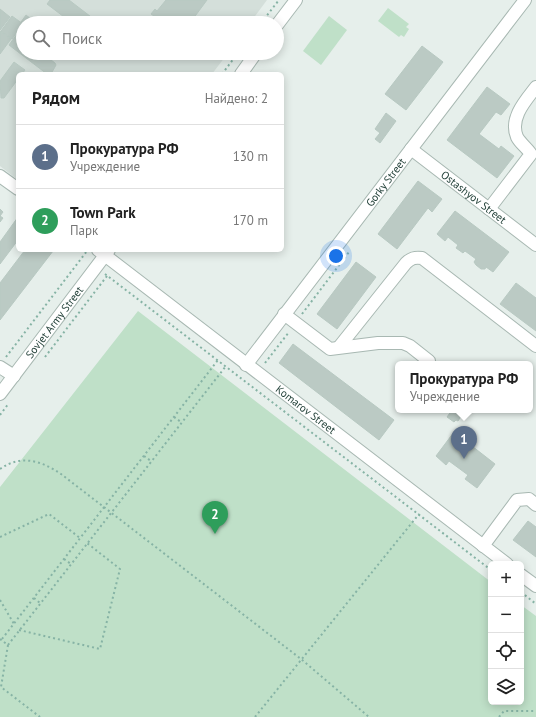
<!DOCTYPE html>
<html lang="ru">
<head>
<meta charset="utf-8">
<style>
	body { margin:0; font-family:"PT Sans",sans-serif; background:#f6f6f6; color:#222 }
	.controls { position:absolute; right:12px; bottom:12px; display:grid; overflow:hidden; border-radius:6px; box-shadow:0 2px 10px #0003 }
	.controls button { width:36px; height:36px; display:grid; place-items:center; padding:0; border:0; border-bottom:1px solid #e0e0e0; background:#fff; color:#222; font:20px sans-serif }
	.you { position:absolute; left:336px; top:256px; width:14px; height:14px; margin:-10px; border:3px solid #fff; border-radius:50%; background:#1a73e8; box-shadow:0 0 0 6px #1a73e833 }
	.badge { display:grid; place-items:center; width:26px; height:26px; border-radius:50%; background:#1a73e8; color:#fff; font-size:13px; font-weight:700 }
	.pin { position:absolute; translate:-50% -33px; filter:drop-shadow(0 1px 2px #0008) }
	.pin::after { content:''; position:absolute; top:21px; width:14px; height:12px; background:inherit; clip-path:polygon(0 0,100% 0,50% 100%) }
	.popup { position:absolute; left:395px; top:361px; width:138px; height:52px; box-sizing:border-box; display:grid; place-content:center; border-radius:6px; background:#fff; filter:drop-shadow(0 1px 3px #0005); font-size:13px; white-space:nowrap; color:#767676 }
	.popup b { font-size:15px; color:#222 }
	.popup::after { content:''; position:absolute; left:50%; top:100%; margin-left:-8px; border:8px solid transparent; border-top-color:#fff }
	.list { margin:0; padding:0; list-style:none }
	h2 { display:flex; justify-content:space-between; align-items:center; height:52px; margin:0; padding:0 16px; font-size:17px }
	h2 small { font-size:13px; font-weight:400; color:#767676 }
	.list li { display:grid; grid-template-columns:26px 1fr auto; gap:12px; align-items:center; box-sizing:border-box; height:64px; padding:0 16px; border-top:1px solid #e0e0e0 }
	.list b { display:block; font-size:15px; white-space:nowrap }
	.list p { margin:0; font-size:13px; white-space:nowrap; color:#767676 }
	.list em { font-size:13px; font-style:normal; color:#767676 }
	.icon { flex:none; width:22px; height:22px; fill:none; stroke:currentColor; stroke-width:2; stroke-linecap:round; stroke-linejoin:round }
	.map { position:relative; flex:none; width:536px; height:717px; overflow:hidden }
	.search { position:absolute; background:#fff; box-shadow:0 2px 10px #0003; left:16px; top:16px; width:268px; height:44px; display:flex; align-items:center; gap:10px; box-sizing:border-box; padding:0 14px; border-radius:22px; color:#767676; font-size:15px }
	.panel { position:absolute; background:#fff; box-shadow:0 2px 10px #0003; left:16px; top:72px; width:268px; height:180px; border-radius:6px }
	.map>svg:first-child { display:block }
</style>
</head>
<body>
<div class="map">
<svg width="536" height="717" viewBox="0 0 536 717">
	<rect width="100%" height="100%" fill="#e6efeb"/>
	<polygon fill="#d4dfda" points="0,0 267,0 250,23 23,23 23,53 228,53 212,74 18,74 18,180 0,166"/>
	<g fill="#bfe0c8">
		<polygon points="388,8 409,24 406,27 409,29 404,37 401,35 399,37 378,21"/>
		<polygon points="329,16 347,30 321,65 303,51"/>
		<polygon points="138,311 491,582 491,702 521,702 521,605 536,616 536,717 0,717 0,487"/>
	</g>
	<g fill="#bbcac4" stroke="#b8c9c2">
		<polygon points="50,0 69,0 99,23 72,23 47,4"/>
		<polygon points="166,0 207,0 190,23 152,23 150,21 154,16 151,14 155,9 157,11"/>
		<polygon points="0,9 10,17 0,30"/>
		<polygon points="26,15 31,19 28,23 23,23 21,22"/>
		<polygon points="12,16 23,24 23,36 17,32 12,39 1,31"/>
		<polygon points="0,31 11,39 0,54"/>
		<polygon points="17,34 23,38 23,53 42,53 55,63 56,65 51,74 47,74 9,45"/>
		<polygon points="422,46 443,62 406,110 385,94"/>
		<polygon points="45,53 59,53 54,59"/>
		<polygon points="14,62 25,70 22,74 18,74 18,79 4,98 1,98 0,81"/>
		<polygon points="487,87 510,104 501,115 496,112 479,134 499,149 501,146 514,156 497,178 447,140"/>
		<polygon points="386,113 396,121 380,143 375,139 380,133 375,129"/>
		<polygon points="418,181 442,199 432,212 428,208 397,249 378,234"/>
		<polygon points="0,209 3,212 0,216 3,218 0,222"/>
		<polygon points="455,211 509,252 493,272 486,267 485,269 481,269 476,265 474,262 476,259 465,251 463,253 456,248 458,245 448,237 445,241 437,234"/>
		<polygon points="18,217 18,240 0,264 0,242"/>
		<polygon points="25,250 53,251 0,320 0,283"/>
		<polygon points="356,262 376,277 337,329 317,314"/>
		<polygon points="516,283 536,298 536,331 500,304"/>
		<polygon points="293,344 394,420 379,440 279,363"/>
		<polygon points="452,410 465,410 458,421 456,420 454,422 447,417"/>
		<polygon points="454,432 495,464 477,488 465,479 468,475 449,461 446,465 436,456"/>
		<polygon points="528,521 536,527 536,557 513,540"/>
	</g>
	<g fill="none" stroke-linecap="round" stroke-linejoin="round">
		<g stroke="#a8b8b2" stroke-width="14">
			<g id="minor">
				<polyline points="277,25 296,0"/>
				<polyline points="241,74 256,53"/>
				<path id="s1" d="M411,149L536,245"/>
				<polyline points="0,176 18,189"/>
				<path d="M489,209L531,154C527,148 520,143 517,137C509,118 526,100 536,87"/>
				<path id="s2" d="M98,250L507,564"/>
				<polyline points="284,314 330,349 378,343 403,343 410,346 429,361"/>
				<path d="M339,347L406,263C411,258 415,257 422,258L536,346"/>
				<path id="s3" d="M246,365L525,0"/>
				<polyline points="0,367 14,376"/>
				<path id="s4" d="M0,394L109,250"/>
				<polyline points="483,546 517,500 529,499 536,505"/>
				<polyline points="521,575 536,586"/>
			</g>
		</g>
		<g stroke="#86b3a5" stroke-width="2" stroke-dasharray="2 3" stroke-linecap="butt">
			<polyline points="261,23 279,0"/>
			<polyline points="222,74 238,53"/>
			<polyline points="105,274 491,570"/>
			<polyline points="302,314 349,252"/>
			<polyline points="6,357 87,251"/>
			<polyline points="45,357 107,276"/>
			<polyline points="265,363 289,332"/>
			<polyline points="0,415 9,403"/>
			<polyline points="174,417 181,422"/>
			<polyline points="144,456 151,461"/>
			<path d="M0,469C21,454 42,461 61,474L301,659L369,717"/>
			<polyline points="0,537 49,514 80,538"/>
			<polyline points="64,559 71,564"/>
			<polyline points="521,592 536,604"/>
			<polyline points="34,598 40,603"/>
			<polyline points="0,600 14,624"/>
			<polyline points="19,630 100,649 120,569 87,543"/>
			<polyline points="0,639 8,645 1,687 40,717"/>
			<polyline points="2,639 218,360"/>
			<polyline points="8,645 226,366"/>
			<polyline points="255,717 419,514"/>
			<polyline points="499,717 504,711 536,711"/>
		</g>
		<use href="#minor" stroke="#fff" stroke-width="12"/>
	</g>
	<g text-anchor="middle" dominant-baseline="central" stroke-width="3.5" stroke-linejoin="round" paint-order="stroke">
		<g font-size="11" fill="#24423a" stroke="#f7fbf9">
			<text stroke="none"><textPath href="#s3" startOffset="230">Gorky Street</textPath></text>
			<text stroke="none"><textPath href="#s1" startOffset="79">Ostashyov Street</textPath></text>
			<text stroke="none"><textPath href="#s4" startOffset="90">Sovjet Army Street</textPath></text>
			<text stroke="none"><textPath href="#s2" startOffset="262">Komarov Street</textPath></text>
		</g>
	</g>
</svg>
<div class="controls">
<button>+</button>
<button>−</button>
<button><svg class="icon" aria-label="locate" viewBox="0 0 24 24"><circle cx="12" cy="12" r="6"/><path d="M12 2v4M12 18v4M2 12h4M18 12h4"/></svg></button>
<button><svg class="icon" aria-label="layers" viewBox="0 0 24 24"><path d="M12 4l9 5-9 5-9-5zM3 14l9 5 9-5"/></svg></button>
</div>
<div class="you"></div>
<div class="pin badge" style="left:464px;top:459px;background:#5c6f8a">1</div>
<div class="popup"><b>Прокуратура РФ</b>Учреждение</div>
<div class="pin badge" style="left:215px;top:534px;background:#2e9e5b">2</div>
<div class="search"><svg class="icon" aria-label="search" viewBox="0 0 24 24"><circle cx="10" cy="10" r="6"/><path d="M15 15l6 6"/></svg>Поиск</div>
<section class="panel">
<h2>Рядом<small>Найдено: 2</small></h2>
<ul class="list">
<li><span class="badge" style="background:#5c6f8a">1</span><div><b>Прокуратура РФ</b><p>Учреждение</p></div><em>130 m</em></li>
<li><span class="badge" style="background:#2e9e5b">2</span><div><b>Town Park</b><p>Парк</p></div><em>170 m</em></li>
</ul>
</section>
</div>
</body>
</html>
